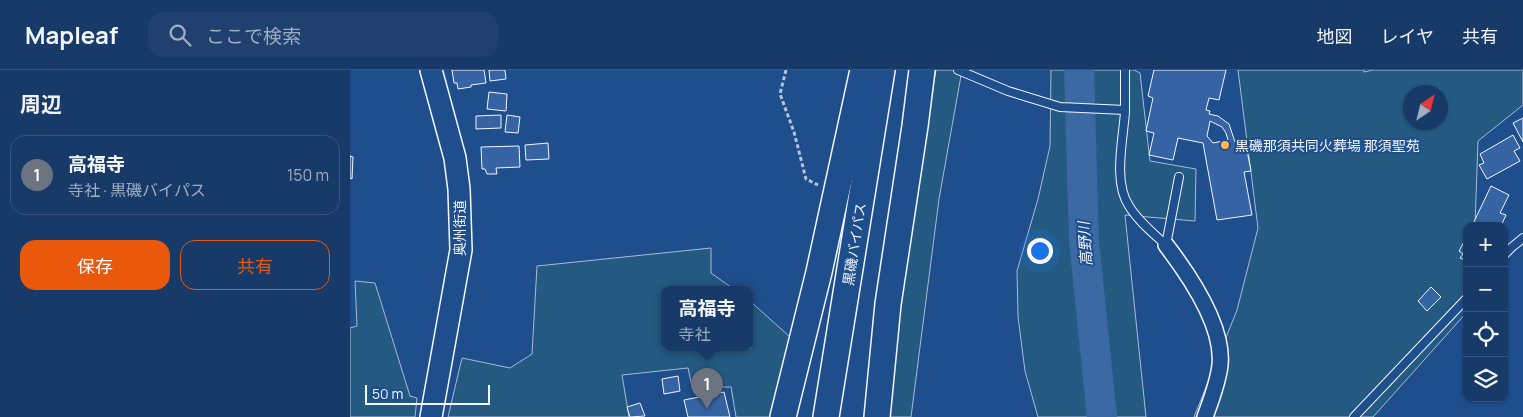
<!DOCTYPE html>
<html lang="ja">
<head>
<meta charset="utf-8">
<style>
	body { margin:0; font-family:Manrope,"Noto Sans JP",sans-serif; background:#20416f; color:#f1f3f6 }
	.controls { position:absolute; right:15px; bottom:15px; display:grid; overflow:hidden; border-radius:10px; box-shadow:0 1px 4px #0004 }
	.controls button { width:45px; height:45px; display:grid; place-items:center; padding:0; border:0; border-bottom:1px solid #36547d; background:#173a69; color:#f1f3f6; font:25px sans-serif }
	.compass { position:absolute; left:1053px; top:15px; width:45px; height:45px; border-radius:50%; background:#173a69; box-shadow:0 1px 4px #0004; rotate:35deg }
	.scale { position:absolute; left:15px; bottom:12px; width:125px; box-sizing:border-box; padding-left:5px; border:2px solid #f2f6ff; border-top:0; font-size:14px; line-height:18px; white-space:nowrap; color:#f2f6ff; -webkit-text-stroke:4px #1f4e8c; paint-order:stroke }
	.you { position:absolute; left:689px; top:180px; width:18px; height:18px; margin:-12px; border:4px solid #fff; border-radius:50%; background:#1a73e8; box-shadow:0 0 0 8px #1a73e833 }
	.badge { display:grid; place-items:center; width:32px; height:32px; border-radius:50%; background:#ea580c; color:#fff; font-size:16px; font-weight:700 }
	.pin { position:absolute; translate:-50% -41px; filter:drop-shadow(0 1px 2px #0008) }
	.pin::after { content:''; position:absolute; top:26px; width:18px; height:15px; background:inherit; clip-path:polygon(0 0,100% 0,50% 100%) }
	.popup { position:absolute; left:311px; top:216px; width:92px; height:65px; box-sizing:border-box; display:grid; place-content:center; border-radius:10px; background:#173a69; filter:drop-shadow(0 1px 4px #0005); font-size:16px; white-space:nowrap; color:#9eadc0 }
	.popup b { font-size:19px; color:#f1f3f6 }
	.popup::after { content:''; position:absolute; left:50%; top:100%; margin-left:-10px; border:10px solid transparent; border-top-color:#173a69 }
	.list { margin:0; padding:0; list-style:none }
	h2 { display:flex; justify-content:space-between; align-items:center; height:65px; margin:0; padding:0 20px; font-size:21px }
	h2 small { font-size:16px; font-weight:400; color:#9eadc0 }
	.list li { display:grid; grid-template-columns:32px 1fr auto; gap:15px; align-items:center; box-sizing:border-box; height:80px; margin:0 10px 10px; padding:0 10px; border:1px solid #36547d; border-radius:15px }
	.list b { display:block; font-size:19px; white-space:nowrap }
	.list p { margin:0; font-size:16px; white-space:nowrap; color:#9eadc0 }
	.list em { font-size:16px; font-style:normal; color:#9eadc0 }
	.actions { display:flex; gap:10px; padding:15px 20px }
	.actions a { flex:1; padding:11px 0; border:1px solid #ea580c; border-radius:15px; text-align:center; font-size:18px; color:#ea580c }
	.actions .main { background:#ea580c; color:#fff }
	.icon { flex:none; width:28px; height:28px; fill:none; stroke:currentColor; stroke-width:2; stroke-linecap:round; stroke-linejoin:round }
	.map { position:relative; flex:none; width:1173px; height:347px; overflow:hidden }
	header { display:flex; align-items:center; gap:30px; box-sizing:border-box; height:70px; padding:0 25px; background:#173a69; border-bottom:1px solid #36547d }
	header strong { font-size:24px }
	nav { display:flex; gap:28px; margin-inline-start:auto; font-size:18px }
	.search { width:350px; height:45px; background:#20416f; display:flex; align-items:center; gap:12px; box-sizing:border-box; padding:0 18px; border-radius:15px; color:#9eadc0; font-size:19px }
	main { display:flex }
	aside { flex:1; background:#173a69 }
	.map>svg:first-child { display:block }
</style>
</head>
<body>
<header>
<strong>Mapleaf</strong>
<div class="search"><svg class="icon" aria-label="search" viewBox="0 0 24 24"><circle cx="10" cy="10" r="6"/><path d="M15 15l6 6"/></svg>ここで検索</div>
<nav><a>地図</a><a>レイヤ</a><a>共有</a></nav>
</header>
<main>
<aside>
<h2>周辺<small></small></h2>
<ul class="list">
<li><span class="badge" style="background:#6b7280">1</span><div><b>高福寺</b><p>寺社 · 黒磯バイパス</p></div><em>150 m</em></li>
</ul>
<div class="actions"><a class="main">保存</a><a>共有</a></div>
</aside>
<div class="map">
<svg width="1173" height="347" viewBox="0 0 1173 347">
	<rect width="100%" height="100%" fill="#1f4e8c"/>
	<g fill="#245a82" stroke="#a8bbd7" fill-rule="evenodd">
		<polygon points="586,0 612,0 589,129 561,347 534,347 575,64"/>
		<polygon points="701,0 784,0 790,3 800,91 846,99 845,151 775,145 796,347 688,347 675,301 668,247 667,201 688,129 700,76"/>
		<path d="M888,0H1014V2L1023,0H1173V35L1128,71L1125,156H1117V242L1023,347H844L887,240L908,158ZM1060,22H1090V52H1060Z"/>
		<polygon points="361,178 361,203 385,220 314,220 314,278 400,278 400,231 440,267 423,347 386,347 381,317 342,317 338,298 272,305 279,347 98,347 112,288 160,298 182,284 187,196"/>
		<polygon points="5,211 25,213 60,326 67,328 65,347 0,347 0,258 7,256"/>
	</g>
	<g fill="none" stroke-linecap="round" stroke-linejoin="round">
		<polyline stroke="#3b69a3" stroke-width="30" points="729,0 734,171 752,347"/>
	</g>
	<g fill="#3563a3" stroke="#f2f6ff" fill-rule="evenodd">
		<polygon points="102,0 134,0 136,13 121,15 121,17 108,19 107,13 104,13"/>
		<polygon points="139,0 155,0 156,9 140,11"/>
		<path d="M804,0H876L869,30L859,28L856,40L860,41L859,44L868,46L879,54L885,72L895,70L901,101L894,102L902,145L867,150L853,73L828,68L823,90L799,85L804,63L796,61L803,28L798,26ZM860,51L872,57L876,63L878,70L863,73L857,66Z"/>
		<polygon points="139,22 157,24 156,41 137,39"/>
		<polygon points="151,45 151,58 126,59 126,46"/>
		<polygon points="157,45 170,47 168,63 155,62"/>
		<polygon points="1173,48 1173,72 1163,53"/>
		<polygon points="1163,65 1170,78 1164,81 1170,91 1137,109 1129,95 1134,93 1130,84"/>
		<polygon points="198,73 199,89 176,90 175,75"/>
		<polygon points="169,76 170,97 146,98 147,104 137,104 135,99 132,99 131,77"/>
		<polygon points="0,86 3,87 2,109 0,108"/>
		<polygon points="1141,116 1159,125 1150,143 1156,145 1151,156 1122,156"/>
		<polygon points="1117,166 1117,191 1110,188 1113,184 1109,181"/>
		<polygon points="1081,217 1091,227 1077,241 1068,231"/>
		<polygon points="328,306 330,321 314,324 312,309"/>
		<polygon points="374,322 380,347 338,347 334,330"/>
		<polygon points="290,333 295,346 280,347 277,337"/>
	</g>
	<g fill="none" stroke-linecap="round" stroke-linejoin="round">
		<g stroke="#f2f6ff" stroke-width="10">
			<g id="service">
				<polyline points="608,0 658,21 710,37 775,40"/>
				<path d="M775,0C775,14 775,28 775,42C773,70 763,112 779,136C788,151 803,163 816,175"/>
				<polyline points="816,175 829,107"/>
				<polyline points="1154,185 1162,177 1173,168"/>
				<polyline points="1004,347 1117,228"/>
			</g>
		</g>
		<g stroke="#f2f6ff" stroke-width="18">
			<path id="minor" d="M816,175C839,205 874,256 870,295C868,313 861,330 855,347"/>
		</g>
		<g stroke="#f2f6ff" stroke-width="24">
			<polyline id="secondary" points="81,347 111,180 109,119 105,88 81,0"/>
		</g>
		<g stroke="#f2f6ff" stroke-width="28">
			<g id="trunk">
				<polyline points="433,347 469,202 513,0"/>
				<polyline points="476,347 532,0"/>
				<polyline points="527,347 538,234 565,56 572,0"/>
			</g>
		</g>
		<polyline stroke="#b3c4dc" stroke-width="3" stroke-dasharray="4 2.5" stroke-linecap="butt" points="436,0 430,24 444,62 456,109 468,115"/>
		<use href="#service" stroke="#1f4e8c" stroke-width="8"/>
		<use href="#minor" stroke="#1f4e8c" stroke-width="15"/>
		<use href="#secondary" stroke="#1f4e8c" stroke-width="21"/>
		<use href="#trunk" stroke="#1f4e8c" stroke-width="25"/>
	</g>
	<circle fill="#ffb74d" stroke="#1f4e8c" stroke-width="2" cx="875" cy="75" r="5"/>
	<g text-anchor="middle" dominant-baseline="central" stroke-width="4" stroke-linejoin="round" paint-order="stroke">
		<g font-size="14" fill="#f2f6ff" stroke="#1f4e8c" text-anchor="start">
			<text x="885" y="75">黒磯那須共同火葬場 那須聖苑</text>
		</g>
		<g font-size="14" fill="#f2f6ff" stroke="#1f4e8c">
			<text transform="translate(109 158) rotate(-90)">奥州街道</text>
			<text transform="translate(504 174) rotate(-81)">黒磯バイパス</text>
		</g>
		<g font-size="15" font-style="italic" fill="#f2f6ff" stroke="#1f4e8c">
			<text transform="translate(735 174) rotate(-94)">高野川</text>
		</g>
	</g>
</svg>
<div class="controls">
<button>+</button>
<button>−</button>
<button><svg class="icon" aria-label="locate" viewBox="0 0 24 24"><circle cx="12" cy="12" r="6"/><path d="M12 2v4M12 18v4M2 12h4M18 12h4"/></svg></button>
<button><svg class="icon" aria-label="layers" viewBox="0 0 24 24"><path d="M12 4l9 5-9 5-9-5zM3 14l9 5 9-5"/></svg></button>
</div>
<svg class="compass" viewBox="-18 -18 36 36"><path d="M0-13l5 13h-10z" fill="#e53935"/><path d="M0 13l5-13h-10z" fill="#9eadc0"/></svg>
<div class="scale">50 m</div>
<div class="you"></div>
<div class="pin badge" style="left:357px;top:339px;background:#6b7280">1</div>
<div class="popup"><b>高福寺</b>寺社</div>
</div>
</main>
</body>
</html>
